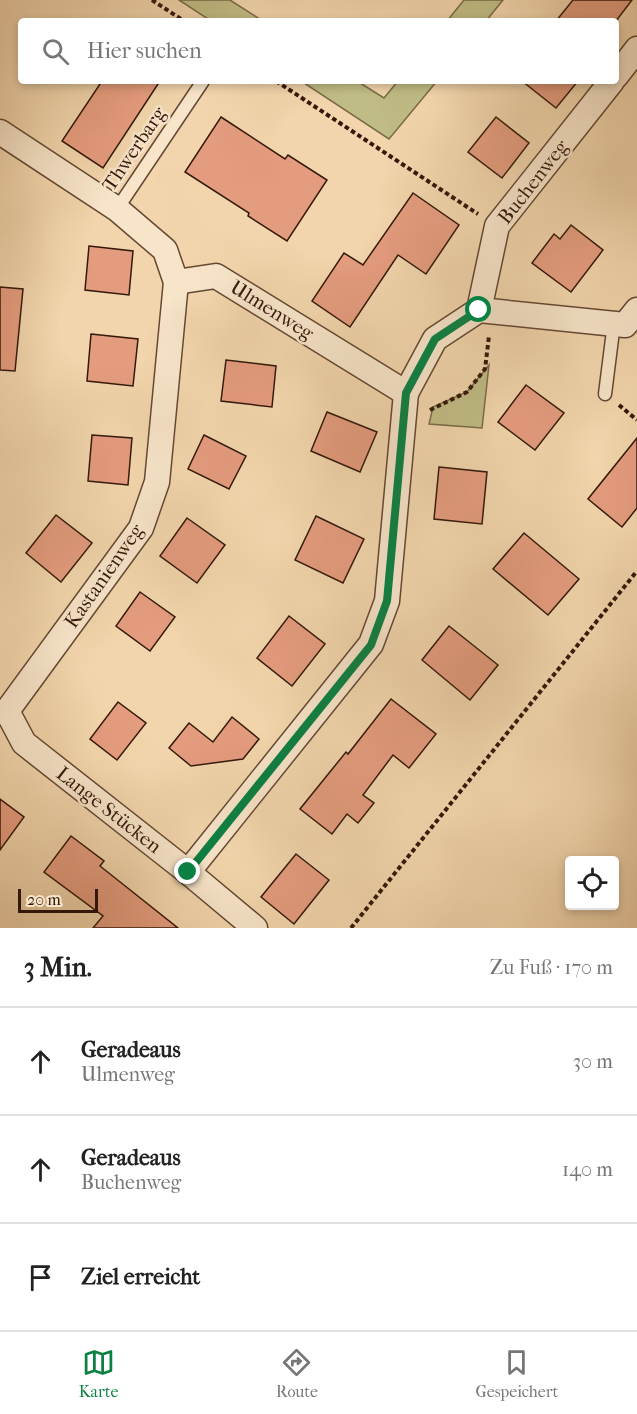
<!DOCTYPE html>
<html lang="de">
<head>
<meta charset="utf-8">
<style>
	body { margin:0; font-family:"IM FELL French Canon",serif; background:#f6f6f6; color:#222 }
	.controls { position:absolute; right:18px; bottom:18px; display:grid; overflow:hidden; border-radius:6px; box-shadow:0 3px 9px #0003 }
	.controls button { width:54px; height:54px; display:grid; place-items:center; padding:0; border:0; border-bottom:2px solid #e0e0e0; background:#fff; color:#222; font:30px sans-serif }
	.scale { position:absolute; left:18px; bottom:15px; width:80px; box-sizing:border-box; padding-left:6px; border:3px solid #34190a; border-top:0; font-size:16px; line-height:21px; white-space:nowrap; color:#34190a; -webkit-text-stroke:4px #f7e4c9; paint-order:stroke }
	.stop { position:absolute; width:18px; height:18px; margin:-14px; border:4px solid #0b8043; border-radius:50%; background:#fff }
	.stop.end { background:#0b8043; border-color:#fff; box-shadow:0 2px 6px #0008 }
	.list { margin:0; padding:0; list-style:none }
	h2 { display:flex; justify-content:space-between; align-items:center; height:78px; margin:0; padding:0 24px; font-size:26px }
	h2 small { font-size:20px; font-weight:400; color:#767676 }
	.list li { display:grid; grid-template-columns:39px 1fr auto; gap:18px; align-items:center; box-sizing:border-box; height:108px; padding:0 24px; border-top:2px solid #e0e0e0 }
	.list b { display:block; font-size:22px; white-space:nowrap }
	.list p { margin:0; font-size:20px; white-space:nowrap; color:#767676 }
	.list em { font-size:20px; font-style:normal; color:#767676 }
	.icon { flex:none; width:33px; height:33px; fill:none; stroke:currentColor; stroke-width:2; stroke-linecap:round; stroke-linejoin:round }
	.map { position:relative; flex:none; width:637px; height:928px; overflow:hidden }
	.search { position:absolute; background:#fff; box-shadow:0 3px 9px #0003; left:18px; right:18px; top:18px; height:66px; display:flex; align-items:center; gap:15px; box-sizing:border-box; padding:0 21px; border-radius:6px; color:#767676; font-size:22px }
	.sheet { height:402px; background:#fff }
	nav { display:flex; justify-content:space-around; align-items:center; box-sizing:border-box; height:84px; border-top:2px solid #e0e0e0; background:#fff; font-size:16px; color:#767676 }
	nav a { display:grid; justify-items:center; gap:3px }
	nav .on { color:#0b8043 }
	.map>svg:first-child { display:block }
</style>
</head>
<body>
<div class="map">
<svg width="637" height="928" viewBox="0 0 637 928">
	<rect width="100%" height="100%" fill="#f2d5ac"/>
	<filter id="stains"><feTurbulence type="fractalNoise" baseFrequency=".00333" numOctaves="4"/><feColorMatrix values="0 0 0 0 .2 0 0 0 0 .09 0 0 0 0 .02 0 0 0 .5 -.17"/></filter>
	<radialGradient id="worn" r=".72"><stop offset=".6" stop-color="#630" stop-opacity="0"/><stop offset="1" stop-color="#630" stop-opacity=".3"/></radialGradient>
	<g fill="#c0bc85" stroke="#7a6a48" stroke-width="1.5">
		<polygon points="179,0 230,0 263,21 211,21"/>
		<polygon points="464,0 503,0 486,21 447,21"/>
		<polygon points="301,81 357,81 384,98 398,81 437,81 389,139"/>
		<polygon points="489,365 482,428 429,424 433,407 467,392"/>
	</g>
	<g fill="#e49c7e" stroke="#34190a" stroke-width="1.5">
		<polygon points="573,0 632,0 616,21 556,21"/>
		<polygon points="102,81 160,81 103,168 62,141"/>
		<polygon points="522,81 578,81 556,108"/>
		<polygon points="221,117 285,159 288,155 327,180 287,241 248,216 249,213 185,172"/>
		<polygon points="496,117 529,143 502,178 468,152"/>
		<polygon points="413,193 459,225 426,274 398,255 350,327 312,301 344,253 363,265"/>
		<polygon points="571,225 603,250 571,292 532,263 554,234 560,239"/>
		<polygon points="89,246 133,251 129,295 85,290"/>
		<polygon points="0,287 23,289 15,371 0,370"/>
		<polygon points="91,334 138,339 133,386 87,381"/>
		<polygon points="226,360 276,366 272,407 221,401"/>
		<polygon points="526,385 564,413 535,450 498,422"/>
		<polygon points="327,412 377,432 360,472 311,451"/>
		<polygon points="92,435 132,438 128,485 88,481"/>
		<polygon points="204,435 246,456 229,489 188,469"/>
		<polygon points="637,438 637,508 622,527 588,499"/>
		<polygon points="439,467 487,472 482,524 434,519"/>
		<polygon points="56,515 92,543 61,582 26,553"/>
		<polygon points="316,516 364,539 343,583 295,560"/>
		<polygon points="187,518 225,545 197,583 160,556"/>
		<polygon points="524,533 579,579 548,615 493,569"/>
		<polygon points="140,592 175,617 150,651 116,626"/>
		<polygon points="289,616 325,644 292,686 257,658"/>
		<polygon points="449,626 498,665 470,700 422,660"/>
		<polygon points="391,699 436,734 409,768 393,755 363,795 374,803 358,823 347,814 332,834 300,809 346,752 348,754"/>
		<polygon points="118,702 146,723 117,760 90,739"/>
		<polygon points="232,717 259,739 243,759 191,766 169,748 189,723 213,742"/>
		<polygon points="0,799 24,817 0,850"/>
		<polygon points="71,836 104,861 100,866 178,928 93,928 103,916 44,872"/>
		<polygon points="296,854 329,880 294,924 261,897"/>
	</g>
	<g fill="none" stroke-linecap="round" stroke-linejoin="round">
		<g stroke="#644832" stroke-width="15">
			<g id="lane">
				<polyline points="117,209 203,81"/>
				<polyline points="605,394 614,323"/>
			</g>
		</g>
		<g stroke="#644832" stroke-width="27">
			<g id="street">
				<polyline points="616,76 637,49"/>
				<polyline points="0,132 117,209 165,250 176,282 216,276 406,393 435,339 479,310"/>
				<polyline points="479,310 497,226 612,81"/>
				<polyline points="479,310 625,325 637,310"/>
				<polyline points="7,711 141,528 157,482 176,282"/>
				<polyline points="7,711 24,743 188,872 255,928"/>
				<polyline points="188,872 371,644 387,601 406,393"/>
			</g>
		</g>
		<g stroke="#34190a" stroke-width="4" stroke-dasharray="4.5 3" stroke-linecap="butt">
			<polyline points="152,0 184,21"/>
			<polyline points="276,81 478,214"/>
			<polyline points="619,405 637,420"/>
			<polyline points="430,410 467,392 485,369 489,336"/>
			<polyline points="351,928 637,571"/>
		</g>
		<use href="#lane" stroke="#f7e4c9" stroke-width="12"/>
		<use href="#street" stroke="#f7e4c9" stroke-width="24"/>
	</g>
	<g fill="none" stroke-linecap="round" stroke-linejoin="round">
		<polyline stroke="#0b8043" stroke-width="8" points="188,872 371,645 387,601 406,393 435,339 479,310"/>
	</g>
	<g text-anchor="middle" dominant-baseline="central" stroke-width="5" stroke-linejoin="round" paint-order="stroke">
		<g font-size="20" fill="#34190a" stroke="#f7e4c9">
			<text transform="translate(134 149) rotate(-56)">Thwerbarg</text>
			<text transform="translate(533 182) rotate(-52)">Buchenweg</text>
			<text transform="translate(272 310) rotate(32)">Ulmenweg</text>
			<text transform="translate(104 576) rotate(-55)">Kastanienweg</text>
			<text transform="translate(109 810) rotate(38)">Lange Stücken</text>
		</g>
	</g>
	<rect width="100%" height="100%" filter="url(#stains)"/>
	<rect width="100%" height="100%" fill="url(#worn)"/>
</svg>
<div class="controls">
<button><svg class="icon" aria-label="locate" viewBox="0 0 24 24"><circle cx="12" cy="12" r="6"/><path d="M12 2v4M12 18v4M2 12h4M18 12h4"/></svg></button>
</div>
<div class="scale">20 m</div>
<div class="stop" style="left:479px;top:310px"></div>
<div class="stop end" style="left:188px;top:872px"></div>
<div class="search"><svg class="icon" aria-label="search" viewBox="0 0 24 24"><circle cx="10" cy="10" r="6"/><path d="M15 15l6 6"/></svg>Hier suchen</div>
</div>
<section class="sheet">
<h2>3 Min.<small>Zu Fuß · 170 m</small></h2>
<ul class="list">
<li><svg class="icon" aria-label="ahead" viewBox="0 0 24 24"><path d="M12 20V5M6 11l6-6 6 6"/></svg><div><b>Geradeaus</b><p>Ulmenweg</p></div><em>30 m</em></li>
<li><svg class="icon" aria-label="ahead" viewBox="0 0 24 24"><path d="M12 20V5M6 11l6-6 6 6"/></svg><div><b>Geradeaus</b><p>Buchenweg</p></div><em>140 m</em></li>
<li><svg class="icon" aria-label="arrive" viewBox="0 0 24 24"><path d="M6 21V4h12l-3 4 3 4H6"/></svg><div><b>Ziel erreicht</b></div></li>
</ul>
</section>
<nav>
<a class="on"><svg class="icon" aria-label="map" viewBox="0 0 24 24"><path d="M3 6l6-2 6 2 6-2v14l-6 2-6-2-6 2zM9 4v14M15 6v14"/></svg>Karte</a>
<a><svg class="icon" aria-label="directions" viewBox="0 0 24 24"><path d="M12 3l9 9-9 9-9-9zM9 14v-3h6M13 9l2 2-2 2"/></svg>Route</a>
<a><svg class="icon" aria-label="saved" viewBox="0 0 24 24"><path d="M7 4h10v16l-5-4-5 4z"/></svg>Gespeichert</a>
</nav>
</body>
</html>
